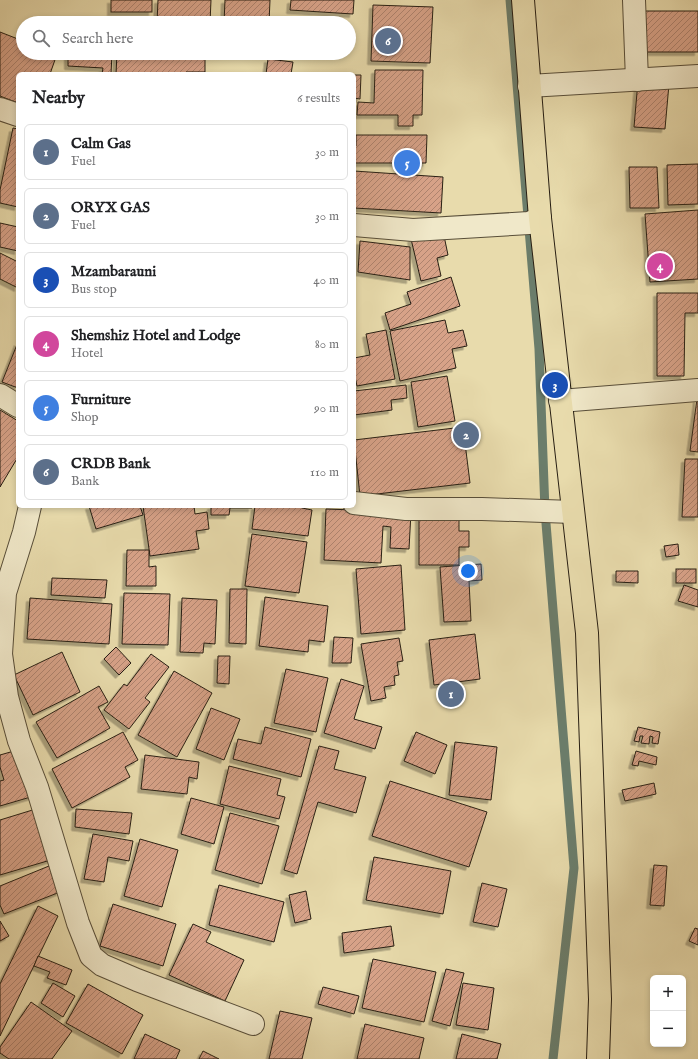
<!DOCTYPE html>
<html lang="en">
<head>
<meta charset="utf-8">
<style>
	body { margin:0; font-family:"IM FELL English",serif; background:#f2f2f2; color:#202124 }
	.controls { position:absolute; right:12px; bottom:12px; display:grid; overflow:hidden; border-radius:6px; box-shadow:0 2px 6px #0003 }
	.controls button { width:36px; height:36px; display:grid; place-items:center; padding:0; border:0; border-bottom:1px solid #e0e0e0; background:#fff; color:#202124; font:20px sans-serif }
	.you { position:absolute; left:468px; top:571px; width:14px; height:14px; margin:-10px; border:3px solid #fff; border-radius:50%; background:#1a73e8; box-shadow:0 0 0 6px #1a73e833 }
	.badge { display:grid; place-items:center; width:26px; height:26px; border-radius:50%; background:#8f2418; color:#fff; font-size:13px; font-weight:700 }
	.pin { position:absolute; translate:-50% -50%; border:2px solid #fff; box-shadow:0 1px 4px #0006 }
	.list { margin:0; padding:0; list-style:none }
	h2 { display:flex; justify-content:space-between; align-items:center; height:52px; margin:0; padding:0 16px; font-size:17px }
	h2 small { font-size:13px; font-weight:400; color:#757577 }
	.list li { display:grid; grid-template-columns:26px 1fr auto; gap:12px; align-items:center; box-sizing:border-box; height:56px; margin:0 8px 8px; padding:0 8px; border:1px solid #e0e0e0; border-radius:6px }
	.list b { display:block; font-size:15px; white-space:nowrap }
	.list p { margin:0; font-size:13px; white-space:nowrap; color:#757577 }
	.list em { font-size:13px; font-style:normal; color:#757577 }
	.icon { flex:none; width:22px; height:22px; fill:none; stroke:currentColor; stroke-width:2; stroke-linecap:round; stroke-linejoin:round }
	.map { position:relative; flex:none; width:698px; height:1059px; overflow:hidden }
	.search { position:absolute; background:#fff; box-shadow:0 2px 6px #0003; left:16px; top:16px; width:340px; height:44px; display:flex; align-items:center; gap:10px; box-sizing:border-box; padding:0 14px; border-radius:22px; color:#757577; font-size:15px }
	.panel { position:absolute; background:#fff; box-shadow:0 2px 6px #0003; left:16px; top:72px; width:340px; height:436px; border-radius:6px }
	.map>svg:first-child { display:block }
</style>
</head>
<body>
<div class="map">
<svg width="698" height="1059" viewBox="0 0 698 1059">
	<defs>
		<pattern id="building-hatch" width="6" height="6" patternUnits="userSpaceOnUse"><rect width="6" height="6" fill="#d7a288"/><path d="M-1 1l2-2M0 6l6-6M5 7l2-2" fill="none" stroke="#ae836e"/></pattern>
		<filter id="shadow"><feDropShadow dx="-3.5" dy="3.5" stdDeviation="0" flood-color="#0004"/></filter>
	</defs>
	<rect width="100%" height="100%" fill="#e8dbac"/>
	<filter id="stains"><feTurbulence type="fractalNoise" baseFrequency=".005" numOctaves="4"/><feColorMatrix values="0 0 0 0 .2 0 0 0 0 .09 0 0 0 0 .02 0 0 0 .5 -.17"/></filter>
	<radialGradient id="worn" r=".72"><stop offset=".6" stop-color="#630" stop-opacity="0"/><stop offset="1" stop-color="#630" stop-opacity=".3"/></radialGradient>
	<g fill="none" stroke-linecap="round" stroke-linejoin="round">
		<polyline stroke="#6b7d6b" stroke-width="9" points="510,0 539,349 545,511 574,868 553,1059"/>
	</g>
	<g fill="url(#building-hatch)" stroke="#281f13" filter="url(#shadow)">
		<rect x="111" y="0" width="41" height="12"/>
		<polygon points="158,0 211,0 210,23 157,23"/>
		<polygon points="225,0 270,0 269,23 224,23"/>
		<polygon points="291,0 354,0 353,14 290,10"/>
		<polygon points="373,5 433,7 430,63 371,61"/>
		<polygon points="645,11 698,11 698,52 644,52"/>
		<polygon points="0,32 23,41 23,53 57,54 50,74 18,74 18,103 0,96"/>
		<polygon points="68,53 112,53 111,74 102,74 103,68 68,66"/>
		<polygon points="117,53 205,53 205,72 186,72 186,74 116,74"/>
		<polygon points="268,59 293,62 291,74 266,74"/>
		<polygon points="375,70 423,70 422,115 413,115 413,126 398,126 398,115 357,115 358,102 374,103"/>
		<polygon points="354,75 361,75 360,99 354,98"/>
		<polygon points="638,81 669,84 665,129 634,127"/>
		<polygon points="13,128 18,129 18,207 0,203 0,190"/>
		<polygon points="356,135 427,135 426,163 354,163 354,146 356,146"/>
		<polygon points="698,164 698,204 668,205 667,165"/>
		<polygon points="629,167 657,167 659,208 630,208"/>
		<polygon points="354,171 443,177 441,213 354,208"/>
		<polygon points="698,210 698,279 650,282 645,214"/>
		<polygon points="0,223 18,227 18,251 0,247"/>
		<polygon points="443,231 448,255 437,258 441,276 421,281 411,239"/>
		<polygon points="360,241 410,247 410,280 358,272"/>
		<polygon points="0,253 18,262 18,288 0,279"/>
		<polygon points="451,277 460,306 390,330 385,313 411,304 407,292"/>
		<polygon points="657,293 698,293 698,313 685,313 684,376 657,376"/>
		<polygon points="445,320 448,333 463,330 467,346 452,349 456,368 400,381 390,331"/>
		<polygon points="386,330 395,379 357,386 354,372 354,358 370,355 366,334"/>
		<polygon points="18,342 18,388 2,382"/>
		<polygon points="447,376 455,421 418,427 411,382"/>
		<polygon points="406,385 407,398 391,400 392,410 354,415 354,391"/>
		<polygon points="697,399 698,399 698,452 690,451"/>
		<polygon points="0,410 18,421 18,457 0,487"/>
		<polygon points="463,427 470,483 360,496 354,440"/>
		<polygon points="685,459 698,459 698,517 682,517"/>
		<polygon points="89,506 140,506 143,515 96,529"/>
		<polygon points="143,506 194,506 195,514 207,512 209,529 196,531 199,549 150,556"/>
		<polygon points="211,506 252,506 252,508 230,508 229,515 211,515"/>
		<polygon points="255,506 302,506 302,508 312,510 308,536 252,529"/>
		<polygon points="326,509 411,512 409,549 390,548 391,527 383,526 381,563 324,560"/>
		<polygon points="459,511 459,531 469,531 469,547 459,547 459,565 419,565 419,512"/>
		<polygon points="252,534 307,542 299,593 245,586"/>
		<polygon points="678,544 679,555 666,557 664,546"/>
		<polygon points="127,550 149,550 149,567 156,566 156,586 126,586"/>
		<polygon points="481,564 482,580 469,581 471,621 444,622 440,567"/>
		<polygon points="401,565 405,630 361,634 356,569"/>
		<rect x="676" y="569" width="20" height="14"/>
		<polygon points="616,571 638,571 638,583 616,582"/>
		<polygon points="52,578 107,580 105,598 51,595"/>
		<polygon points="684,585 698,590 698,607 678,601"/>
		<polygon points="230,589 247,589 246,644 229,643"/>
		<polygon points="124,593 170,594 168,645 122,644"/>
		<polygon points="265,597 328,606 324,642 309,640 308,652 259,646"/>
		<polygon points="30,598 112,604 109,644 27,639"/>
		<polygon points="182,598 217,600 215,644 204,643 203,653 180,652"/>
		<polygon points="475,634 480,679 434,685 429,640"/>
		<polygon points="334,637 353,638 351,663 332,663"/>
		<polygon points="399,638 403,661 397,662 399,675 394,676 395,685 384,687 386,698 371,701 361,644"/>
		<polygon points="116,647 131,663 119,675 104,659"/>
		<polygon points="62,652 80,692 33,715 14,675"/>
		<polygon points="151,654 169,667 145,698 150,702 129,729 104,710 124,684 127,686"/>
		<polygon points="218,656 230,656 229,684 217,683"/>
		<polygon points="286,669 328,678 316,732 274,723"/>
		<polygon points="174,671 212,693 177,757 138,735"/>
		<polygon points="341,679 364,686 354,719 382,727 375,749 324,733"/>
		<polygon points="99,686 108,702 98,707 110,728 57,758 36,722"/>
		<polygon points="211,708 240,719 224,760 196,749"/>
		<polygon points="265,727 311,739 301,777 233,759 238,739 261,744"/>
		<polygon points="638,727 660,732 658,744 652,743 653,737 650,736 649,744 641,743 643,736 640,736 639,742 634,741"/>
		<polygon points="123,732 138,760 125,767 130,777 72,808 52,769"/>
		<polygon points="416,732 447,745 435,774 404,761"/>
		<polygon points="455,742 497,747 491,800 449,795"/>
		<polygon points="319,746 339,751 334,769 366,777 356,813 318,802 297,874 284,870"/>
		<polygon points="21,749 34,796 0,806 0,781 4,780 0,767 0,755"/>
		<polygon points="636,751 657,757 656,765 639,761 638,766 632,765"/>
		<polygon points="145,755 199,762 197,779 189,777 187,794 141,789"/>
		<polygon points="229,766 281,779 277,795 285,797 279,819 220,804"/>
		<polygon points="390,781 487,812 469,867 372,836"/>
		<polygon points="654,783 656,794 625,801 622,790"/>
		<polygon points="191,798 224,807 214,844 181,834"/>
		<polygon points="39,808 54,859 0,875 0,820"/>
		<polygon points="76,809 132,813 129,834 75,827"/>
		<polygon points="230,813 279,826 262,884 215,870"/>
		<polygon points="93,834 133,841 129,861 108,857 104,882 84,879"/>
		<polygon points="140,839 178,850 162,907 124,896"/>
		<polygon points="374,857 451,871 443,914 366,900"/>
		<polygon points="654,865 667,866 664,906 650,905"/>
		<polygon points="49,866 60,892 4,914 0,905 0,886"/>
		<polygon points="482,883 507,889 498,927 473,922"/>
		<polygon points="219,885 284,902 274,942 209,925"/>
		<polygon points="306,891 311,919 295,923 289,895"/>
		<polygon points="113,904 176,924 163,966 100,946"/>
		<polygon points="38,906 58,916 0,1036 0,984"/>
		<polygon points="0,921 9,936 0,941"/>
		<polygon points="193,924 211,932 206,942 244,960 225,1001 169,975"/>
		<polygon points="391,926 394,946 344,953 342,933"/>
		<polygon points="695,928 698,929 698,945 689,941"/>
		<polygon points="38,956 72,970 66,985 47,978 50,972 34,966"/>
		<polygon points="373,959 436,972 424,1022 362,1008"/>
		<polygon points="446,969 464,973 450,1026 432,1021"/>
		<polygon points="53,983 75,996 63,1017 41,1003"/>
		<polygon points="463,983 494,988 488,1030 456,1025"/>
		<polygon points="88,984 143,1015 122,1054 66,1023"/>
		<polygon points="323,987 359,996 354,1014 318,1004"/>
		<polygon points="31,1002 72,1031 52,1059 9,1059 0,1053 0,1047"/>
		<polygon points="280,1011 312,1018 302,1059 269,1059"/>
		<polygon points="365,1024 424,1038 419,1059 357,1059"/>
		<polygon points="145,1034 180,1050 176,1059 134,1059"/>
		<polygon points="462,1034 501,1044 497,1059 456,1059"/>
		<polygon points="203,1051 219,1059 199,1059"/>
	</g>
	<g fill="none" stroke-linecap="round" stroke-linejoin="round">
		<g stroke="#584e39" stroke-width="24">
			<g id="minor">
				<polyline points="634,0 637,80"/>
				<polyline points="529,86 698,76"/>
				<polyline points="0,109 18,115"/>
				<polyline points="354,225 413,230 529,223 540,218"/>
				<polyline points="0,395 18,406"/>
				<polyline points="560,401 698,390"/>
				<polyline points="354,503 406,509 482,509 573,512"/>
				<polyline points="30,506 24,532 5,593 1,654 7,697 19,741 37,787 78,923 91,956 102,965 137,980 253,1024"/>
			</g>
		</g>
		<g stroke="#281f13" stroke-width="24">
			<polyline id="major" points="523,0 540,218 587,633 600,999 598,1059"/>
		</g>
		<use href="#minor" stroke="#f0e8c9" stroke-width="22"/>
		<use href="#major" stroke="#e8dbac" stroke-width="22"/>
	</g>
	<rect width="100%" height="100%" filter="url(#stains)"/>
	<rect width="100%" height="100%" fill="url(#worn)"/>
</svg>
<div class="controls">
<button>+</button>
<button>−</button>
</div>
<div class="you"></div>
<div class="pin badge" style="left:451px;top:694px;background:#5c6f8a">1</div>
<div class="pin badge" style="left:466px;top:435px;background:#5c6f8a">2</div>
<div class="pin badge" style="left:555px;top:385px;background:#1a4fb4">3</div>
<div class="pin badge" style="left:660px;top:266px;background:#d1479c">4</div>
<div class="pin badge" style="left:407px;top:163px;background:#3f7fe0">5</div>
<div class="pin badge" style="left:388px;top:41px;background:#5c6f8a">6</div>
<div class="search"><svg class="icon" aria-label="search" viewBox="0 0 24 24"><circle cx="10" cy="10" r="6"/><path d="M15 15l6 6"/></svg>Search here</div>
<section class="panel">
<h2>Nearby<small>6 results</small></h2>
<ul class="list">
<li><span class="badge" style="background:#5c6f8a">1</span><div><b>Calm Gas</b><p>Fuel</p></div><em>30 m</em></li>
<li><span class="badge" style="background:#5c6f8a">2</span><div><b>ORYX GAS</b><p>Fuel</p></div><em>30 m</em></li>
<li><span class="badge" style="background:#1a4fb4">3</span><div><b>Mzambarauni</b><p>Bus stop</p></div><em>40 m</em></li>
<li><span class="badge" style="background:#d1479c">4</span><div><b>Shemshiz Hotel and Lodge</b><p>Hotel</p></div><em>80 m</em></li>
<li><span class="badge" style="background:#3f7fe0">5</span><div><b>Furniture</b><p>Shop</p></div><em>90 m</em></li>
<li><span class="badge" style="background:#5c6f8a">6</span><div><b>CRDB Bank</b><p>Bank</p></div><em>110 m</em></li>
</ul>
</section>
</div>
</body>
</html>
